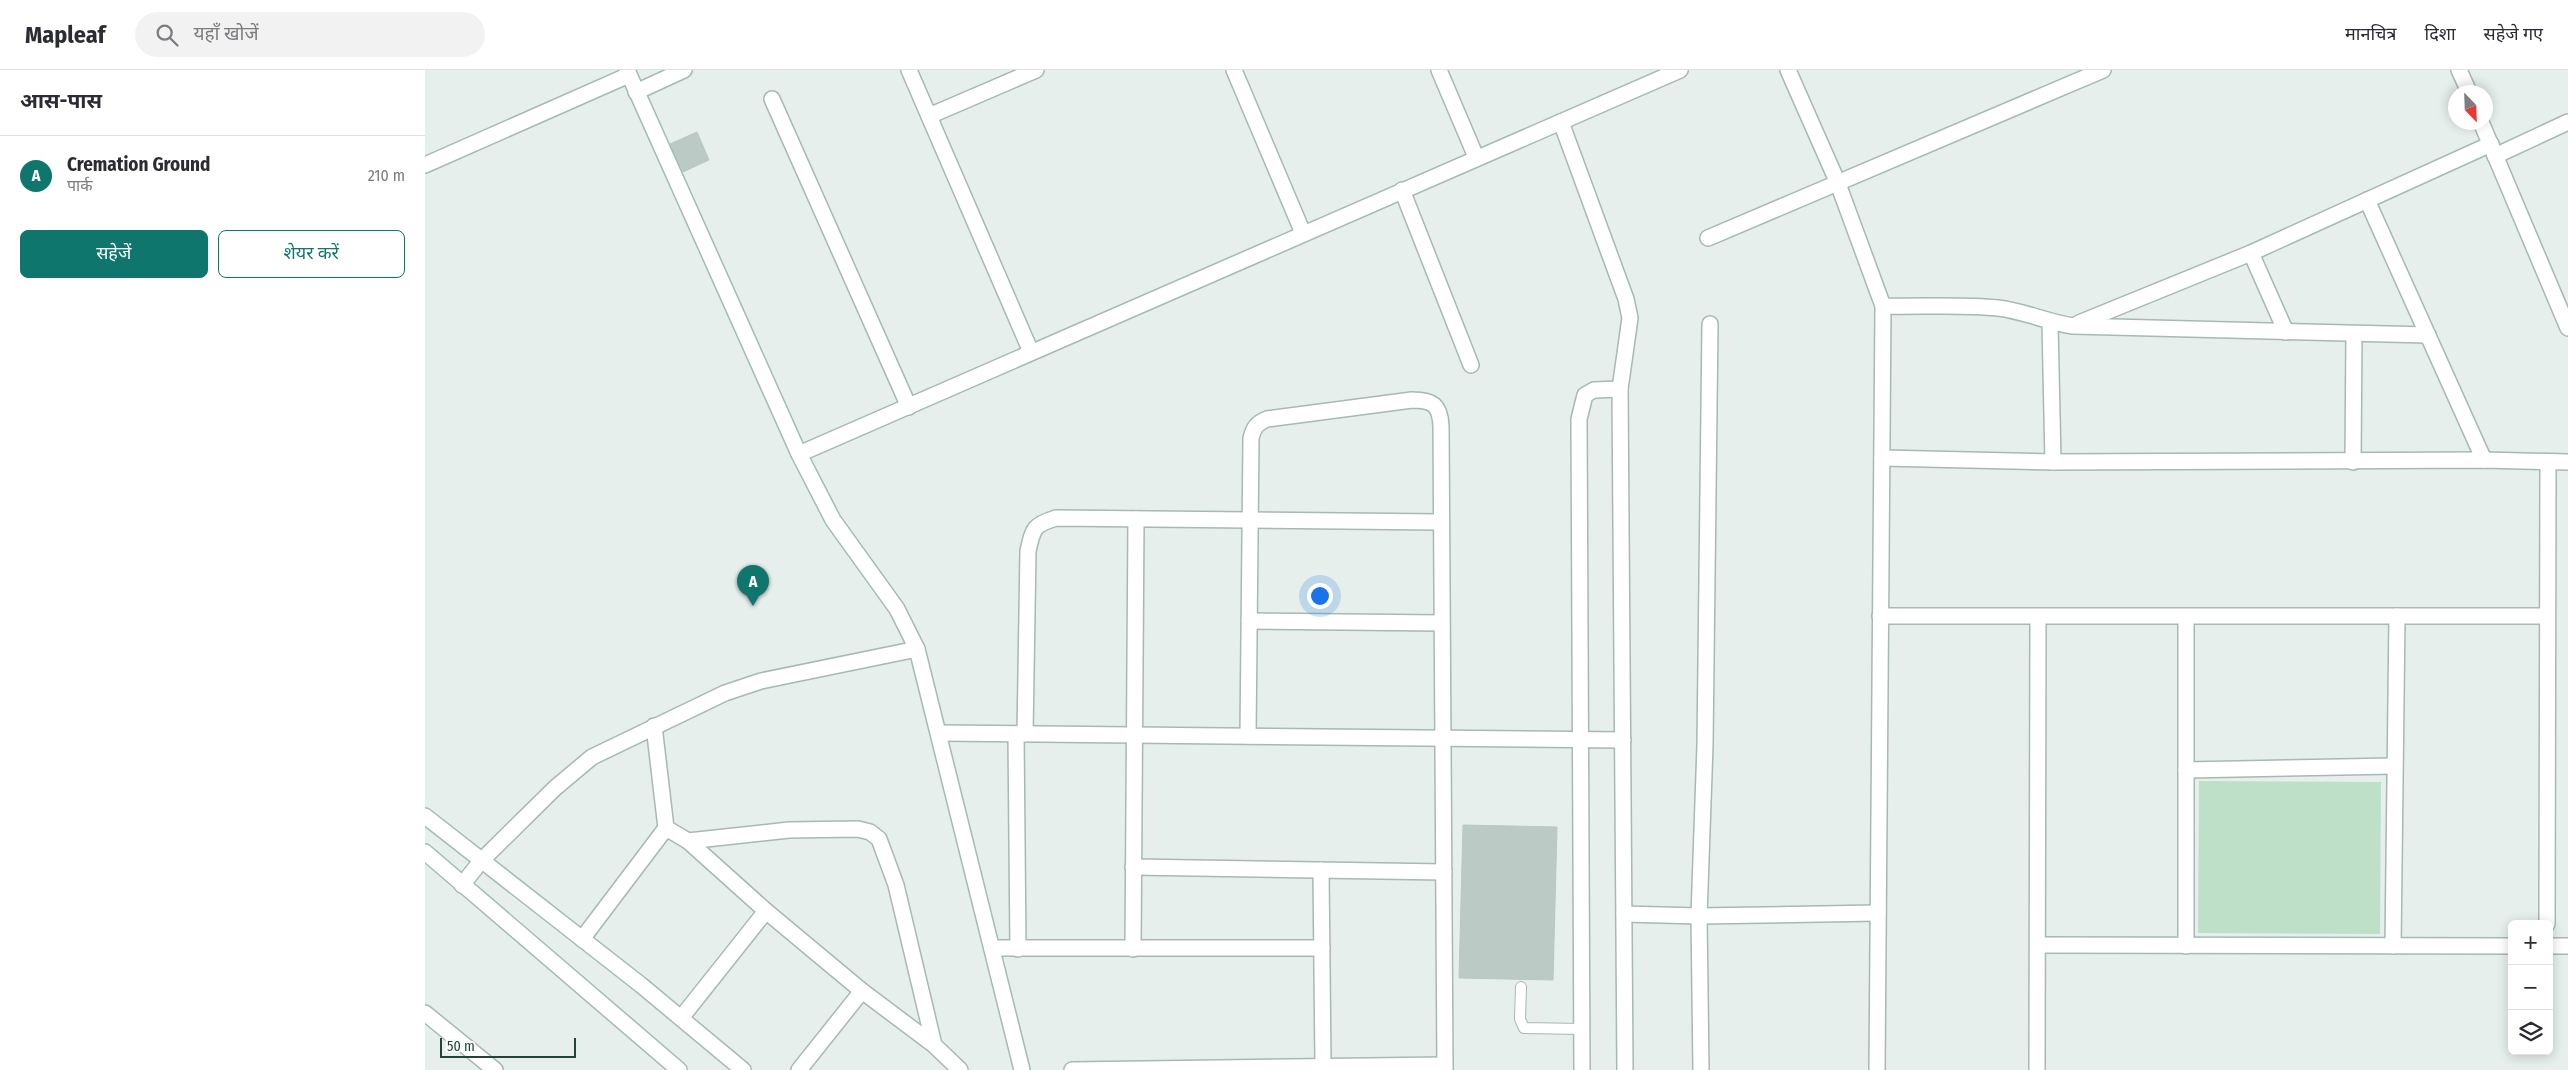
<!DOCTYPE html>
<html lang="hi">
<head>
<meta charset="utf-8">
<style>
	body { margin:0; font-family:"Fira Sans Condensed","Noto Sans Devanagari",sans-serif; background:#f2f2f3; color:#2b2b33 }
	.controls { position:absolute; right:15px; bottom:15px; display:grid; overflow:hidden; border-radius:8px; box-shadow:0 2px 12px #0003 }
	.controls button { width:45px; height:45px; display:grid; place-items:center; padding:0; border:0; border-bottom:1px solid #e1e1e2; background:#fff; color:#2b2b33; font:25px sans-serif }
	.compass { position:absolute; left:2023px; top:15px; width:45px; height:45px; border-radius:50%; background:#fff; box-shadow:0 2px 12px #0003; rotate:157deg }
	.scale { position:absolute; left:15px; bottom:12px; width:136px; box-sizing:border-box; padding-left:5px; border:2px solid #24423a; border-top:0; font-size:14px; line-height:18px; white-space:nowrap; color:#24423a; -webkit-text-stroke:4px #f7fbf9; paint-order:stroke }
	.you { position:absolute; left:894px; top:525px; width:18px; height:18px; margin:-12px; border:4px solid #fff; border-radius:50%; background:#1a73e8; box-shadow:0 0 0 8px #1a73e833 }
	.badge { display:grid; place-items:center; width:32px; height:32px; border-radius:50%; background:#0f766e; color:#fff; font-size:16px; font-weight:700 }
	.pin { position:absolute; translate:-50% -41px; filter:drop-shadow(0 1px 2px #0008) }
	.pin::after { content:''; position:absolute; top:26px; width:18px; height:15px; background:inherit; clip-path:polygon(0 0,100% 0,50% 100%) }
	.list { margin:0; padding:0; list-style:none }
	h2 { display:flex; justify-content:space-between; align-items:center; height:65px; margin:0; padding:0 20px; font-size:21px }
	h2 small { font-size:16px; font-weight:400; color:#7c7c81 }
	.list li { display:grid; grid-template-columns:32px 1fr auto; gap:15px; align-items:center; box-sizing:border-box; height:80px; padding:0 20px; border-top:1px solid #e1e1e2 }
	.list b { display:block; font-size:19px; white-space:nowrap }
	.list p { margin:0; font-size:16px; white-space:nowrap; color:#7c7c81 }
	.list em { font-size:16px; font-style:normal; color:#7c7c81 }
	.actions { display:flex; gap:10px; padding:15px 20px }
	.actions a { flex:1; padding:11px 0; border:1px solid #0f766e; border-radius:8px; text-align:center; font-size:18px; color:#0f766e }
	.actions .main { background:#0f766e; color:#fff }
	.icon { flex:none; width:28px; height:28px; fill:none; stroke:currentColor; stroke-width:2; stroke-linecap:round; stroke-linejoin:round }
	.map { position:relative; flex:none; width:2143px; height:1000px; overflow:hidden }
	header { display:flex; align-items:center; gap:30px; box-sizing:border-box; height:70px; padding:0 25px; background:#fff; border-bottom:1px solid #e1e1e2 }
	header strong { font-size:24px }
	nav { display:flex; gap:28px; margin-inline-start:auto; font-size:18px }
	.search { width:350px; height:45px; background:#f2f2f3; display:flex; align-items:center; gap:12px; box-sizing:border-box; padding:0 18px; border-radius:28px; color:#7c7c81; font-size:19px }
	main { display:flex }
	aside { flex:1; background:#fff }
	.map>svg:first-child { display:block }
</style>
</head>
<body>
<header>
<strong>Mapleaf</strong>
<div class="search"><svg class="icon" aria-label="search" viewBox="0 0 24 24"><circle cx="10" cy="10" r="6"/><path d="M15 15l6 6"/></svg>यहाँ खोजें</div>
<nav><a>मानचित्र</a><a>दिशा</a><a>सहेजे गए</a></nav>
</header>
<main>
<aside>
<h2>आस-पास<small></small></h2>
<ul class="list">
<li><span class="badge">A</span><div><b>Cremation Ground</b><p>पार्क</p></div><em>210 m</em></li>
</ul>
<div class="actions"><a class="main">सहेजें</a><a>शेयर करें</a></div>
</aside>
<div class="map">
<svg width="2143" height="1000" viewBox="0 0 2143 1000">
	<rect width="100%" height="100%" fill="#e6efeb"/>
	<polygon fill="#bfe0c8" points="1774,711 1956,712 1955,864 1773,863"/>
	<g fill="#bbcac4" stroke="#b8c9c2">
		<polygon points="272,62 284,90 258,102 245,74"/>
		<polygon points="1038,755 1132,757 1128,910 1034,908"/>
	</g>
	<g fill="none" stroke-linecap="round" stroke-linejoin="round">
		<g stroke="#a8b8b2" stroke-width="12">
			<polyline id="lane" points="1096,917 1095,949 1099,958 1157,959"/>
		</g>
		<g stroke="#a8b8b2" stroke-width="18">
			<g id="street">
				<polyline points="484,0 606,282"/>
				<polyline points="809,0 878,163"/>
				<polyline points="1014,0 1051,87"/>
				<polyline points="1363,0 1412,111 1458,236 1452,1000"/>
				<polyline points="2034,0 2044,22"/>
				<polyline points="211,22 259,0"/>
				<polyline points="347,29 484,337"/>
				<polyline points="504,46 611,0"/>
				<polyline points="1136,52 1201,229 1205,248 1195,319 1200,1000"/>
				<polyline points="2056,52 2143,258"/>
				<polyline points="2070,86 2143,52"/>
				<polyline points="0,95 204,5"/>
				<polyline points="977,120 1046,295"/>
				<polyline points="1942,130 2059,390"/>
				<polyline points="1283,168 1678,0"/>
				<polyline points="1826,183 1861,262"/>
				<path d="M1458,236C1496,237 1536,234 1573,238C1599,241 1622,252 1648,256L2003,265"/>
				<polyline points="1625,253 1628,392"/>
				<polyline points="1654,253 1826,183 2066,74"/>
				<polyline points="374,384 1255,0"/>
				<polyline points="1457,388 1628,392 2059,390 2143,392"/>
				<polyline points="1928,392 1929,264"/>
				<polyline points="1455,546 2122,546"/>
				<polyline points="824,551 1016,553"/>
				<polyline points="229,656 241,758 263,771 341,841 437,921 509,975 535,1000"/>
				<polyline points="514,663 1198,670"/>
				<polyline points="591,664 593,879"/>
				<path d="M600,664L603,481C608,459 608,455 631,448L1015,452"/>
				<path d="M823,666L826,368C829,357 832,353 842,349L987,330C1008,330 1015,335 1016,356L1020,1000"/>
				<polyline points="1761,700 1969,696"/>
				<polyline points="263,771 364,760 433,759 445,762 454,769 471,815 509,975"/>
				<polyline points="708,797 1019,802"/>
				<polyline points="896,800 898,996"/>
				<polyline points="37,815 56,791 130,718 167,687 300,623 336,611 492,579"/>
				<polyline points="1199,844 1274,846 1453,843"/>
				<polyline points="2122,854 2123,392"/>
				<polyline points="157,869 241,758"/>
				<polyline points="1613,875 2087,876"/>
				<polyline points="1761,876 1761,547"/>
				<polyline points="1968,876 1972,546"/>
				<polyline points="2124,876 2143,876"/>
				<polyline points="567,878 897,878"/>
				<polyline points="708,879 711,449"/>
				<polyline points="0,943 70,1000"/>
				<polyline points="256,948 341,841"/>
				<polyline points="374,1000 437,921"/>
				<polyline points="647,1000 1020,995"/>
				<polyline points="1157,1000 1154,349 1160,325 1169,320 1195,319"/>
				<polyline points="1276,1000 1274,846 1280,675 1285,254"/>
				<polyline points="1612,1000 1613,548"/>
			</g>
		</g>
		<g stroke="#a4bbb3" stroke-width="18">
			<g id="secondary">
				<polyline points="202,0 374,384 408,450 472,539 492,579 597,1000"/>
				<polyline points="0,746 216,915 318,1000"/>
				<polyline points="0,782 254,1000"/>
			</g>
		</g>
		<use href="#lane" stroke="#fff" stroke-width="10"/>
		<use href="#street" stroke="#fff" stroke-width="15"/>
		<use href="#secondary" stroke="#fff" stroke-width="15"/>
	</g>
</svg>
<div class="controls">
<button>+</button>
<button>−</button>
<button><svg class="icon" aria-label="layers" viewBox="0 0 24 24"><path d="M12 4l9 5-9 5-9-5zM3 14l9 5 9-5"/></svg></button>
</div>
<svg class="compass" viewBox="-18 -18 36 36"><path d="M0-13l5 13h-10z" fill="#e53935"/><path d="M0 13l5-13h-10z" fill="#7c7c81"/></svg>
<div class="scale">50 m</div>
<div class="you"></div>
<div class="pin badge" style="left:328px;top:536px">A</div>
</div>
</main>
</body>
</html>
